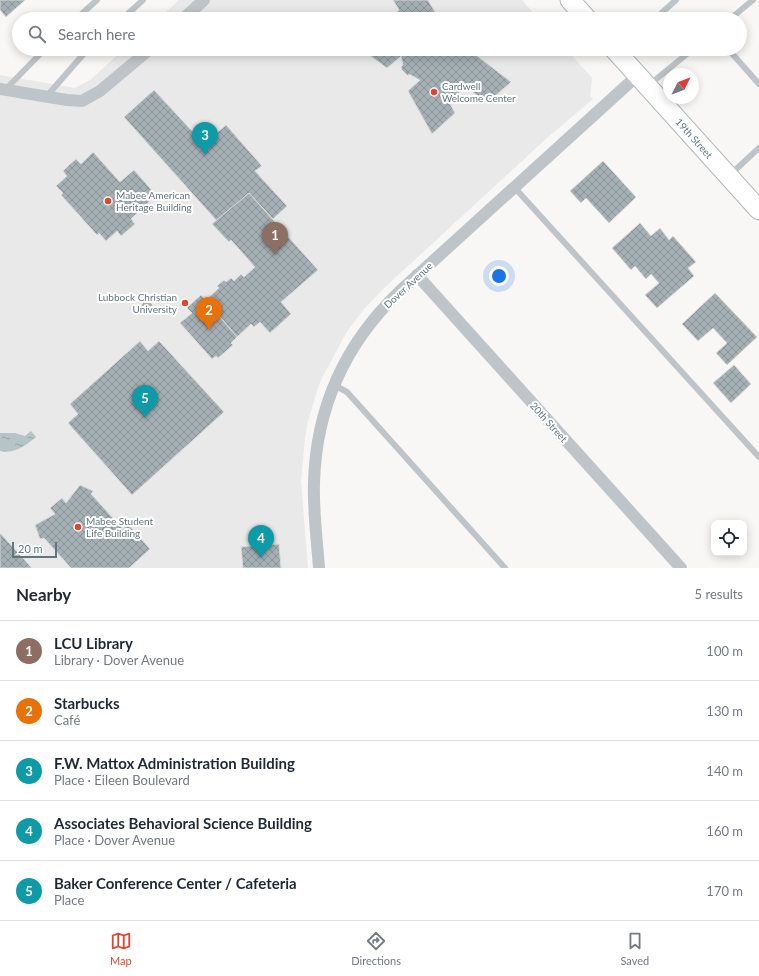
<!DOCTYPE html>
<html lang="en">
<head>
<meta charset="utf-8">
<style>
	body { margin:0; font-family:Lato,sans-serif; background:#f2f2f3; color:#1f2937 }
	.controls { position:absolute; right:12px; bottom:12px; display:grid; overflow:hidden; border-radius:8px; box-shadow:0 2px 10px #0003 }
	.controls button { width:36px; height:36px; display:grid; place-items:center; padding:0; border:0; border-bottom:1px solid #e0e1e3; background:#fff; color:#1f2937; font:20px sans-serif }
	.compass { position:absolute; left:663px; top:68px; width:36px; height:36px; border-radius:50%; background:#fff; box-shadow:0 2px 10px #0003; rotate:48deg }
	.scale { position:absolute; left:12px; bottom:10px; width:45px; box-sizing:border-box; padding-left:4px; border:2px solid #63767f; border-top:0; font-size:11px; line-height:14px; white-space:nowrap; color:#63767f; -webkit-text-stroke:3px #fff; paint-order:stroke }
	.you { position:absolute; left:499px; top:276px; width:14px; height:14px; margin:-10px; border:3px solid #fff; border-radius:50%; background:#1a73e8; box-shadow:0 0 0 6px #1a73e833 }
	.badge { display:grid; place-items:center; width:26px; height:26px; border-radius:50%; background:#e0462c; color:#fff; font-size:13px; font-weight:700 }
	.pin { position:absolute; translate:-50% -33px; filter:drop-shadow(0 1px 2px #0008) }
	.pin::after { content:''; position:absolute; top:21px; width:14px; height:12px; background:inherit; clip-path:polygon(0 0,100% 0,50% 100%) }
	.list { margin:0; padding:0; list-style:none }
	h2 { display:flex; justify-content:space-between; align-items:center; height:52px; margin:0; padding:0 16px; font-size:17px }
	h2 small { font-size:13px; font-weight:400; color:#747a83 }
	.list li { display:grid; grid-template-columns:26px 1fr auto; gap:12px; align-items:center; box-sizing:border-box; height:60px; padding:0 16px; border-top:1px solid #e0e1e3 }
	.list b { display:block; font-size:15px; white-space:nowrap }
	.list p { margin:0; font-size:13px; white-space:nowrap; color:#747a83 }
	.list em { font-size:13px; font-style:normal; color:#747a83 }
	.icon { flex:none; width:22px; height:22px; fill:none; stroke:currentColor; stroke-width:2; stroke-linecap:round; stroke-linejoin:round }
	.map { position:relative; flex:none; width:759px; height:568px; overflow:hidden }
	.search { position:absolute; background:#fff; box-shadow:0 2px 10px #0003; left:12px; right:12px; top:12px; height:44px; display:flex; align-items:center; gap:10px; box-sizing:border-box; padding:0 14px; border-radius:22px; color:#747a83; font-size:15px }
	.sheet { height:352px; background:#fff }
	nav { display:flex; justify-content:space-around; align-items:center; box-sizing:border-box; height:56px; border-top:1px solid #e0e1e3; background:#fff; font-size:11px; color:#747a83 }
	nav a { display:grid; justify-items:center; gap:2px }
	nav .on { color:#e0462c }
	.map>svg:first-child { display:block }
</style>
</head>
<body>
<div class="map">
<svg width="759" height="568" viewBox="0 0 759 568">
	<defs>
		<pattern id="water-ripples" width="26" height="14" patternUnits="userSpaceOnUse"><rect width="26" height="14" fill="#b6c4c7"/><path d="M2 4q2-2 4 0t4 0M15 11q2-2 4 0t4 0" fill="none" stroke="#98a4a7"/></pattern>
		<pattern id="building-cross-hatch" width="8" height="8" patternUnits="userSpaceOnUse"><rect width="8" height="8" fill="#a5b0b4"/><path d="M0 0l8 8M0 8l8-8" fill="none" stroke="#8a9498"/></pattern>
	</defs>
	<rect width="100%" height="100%" fill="#f8f7f5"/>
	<g fill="#e8e9e8">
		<polygon points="179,0 522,0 539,19 158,19"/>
		<polygon points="124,49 566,49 592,78 590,96 593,99 547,138 383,289 364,309 346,333 320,382 308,421 305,438 301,481 308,568 0,568 0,75 75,88 90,80"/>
	</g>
	<path fill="url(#water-ripples)" d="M31,431L36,437C25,446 15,454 0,451V433H15L25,436Z"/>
	<g fill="url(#building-cross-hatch)" stroke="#d9d9d7">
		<polygon points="0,0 25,0 6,17 0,10"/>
		<polygon points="393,0 428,0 439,19 389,19 399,10"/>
		<polygon points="361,49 447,49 448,55 455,49 468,49 511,82 487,103 466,87 449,102 455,113 432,134 408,91 420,80 409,74 408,76 402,70 401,67 403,65 401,56 387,68"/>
		<polygon points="154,90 204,144 226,125 262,166 255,171 287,206 273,219 249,193 217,221 124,117"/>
		<polygon points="93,152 120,182 134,170 156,195 131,219 135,224 121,236 117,231 106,241 99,233 97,235 61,195 63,193 56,186 67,176 63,171 69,165 76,159 81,164"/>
		<polygon points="603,161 636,197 609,223 586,198 581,203 570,191"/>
		<polygon points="249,193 318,270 281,302 291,314 270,333 260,322 254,327 251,324 237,337 206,300 219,288 217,286 224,280 226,282 231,278 234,281 241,274 244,277 255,267 231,240 229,242 212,224"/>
		<polygon points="640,223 651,236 660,228 669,240 673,236 696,262 688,268 694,276 657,308 645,295 659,283 651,274 646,279 635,266 631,270 612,248"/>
		<polygon points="715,293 757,337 727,365 716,353 727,343 713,328 698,341 682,324"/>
		<polygon points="201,295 237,337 231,343 233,345 218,358 216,356 212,359 180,323 192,313 187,308"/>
		<polygon points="140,341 148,351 159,341 224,412 132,495 68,423 78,414 70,404"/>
		<polygon points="734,365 751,384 731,403 713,383"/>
		<polygon points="80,485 93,491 91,494 123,529 128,524 150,549 129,568 71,568 44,538 40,539 35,525 55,514 50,508 62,498 66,503"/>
		<polygon points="0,533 31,567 31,568 0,568"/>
		<polygon points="279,544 281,568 243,568 241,547"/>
	</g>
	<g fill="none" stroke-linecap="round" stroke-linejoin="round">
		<g stroke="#b2b8bb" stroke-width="21">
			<g id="primary">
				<polyline points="570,0 587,19"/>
				<path id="s1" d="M614,49L759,210"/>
			</g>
		</g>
		<g stroke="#bec4c7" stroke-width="6">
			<polyline points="76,19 97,0"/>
			<polyline points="122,19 143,0"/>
			<polyline points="655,19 676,0"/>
			<polyline points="730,19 753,0"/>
			<polyline points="728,49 759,84"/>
			<polyline points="649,85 693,49"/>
			<polyline points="5,90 45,49"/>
			<polyline points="46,97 88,49"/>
			<polyline points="731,174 759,148"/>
			<polyline points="514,187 759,457"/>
			<polyline points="334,385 347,392 505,568"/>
		</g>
		<g stroke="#bec4c7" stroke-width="12">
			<polyline points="183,19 204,0"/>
			<polyline points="0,89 67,100 82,101 100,91 150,49"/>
			<polyline points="417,275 681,568"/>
			<path d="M319,568C317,540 313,511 314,483C316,407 345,344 399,292L638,75"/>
		</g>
		<use href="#primary" stroke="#fff" stroke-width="19"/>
	</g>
	<circle fill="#a8b1a4" cx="147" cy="307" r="5.5"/>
	<g fill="#e0462c" stroke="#fff" stroke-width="1.5">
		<circle cx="434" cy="92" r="4"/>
		<circle cx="108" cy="201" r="4"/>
		<circle cx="185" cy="303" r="4"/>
		<circle cx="78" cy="527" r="4"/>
	</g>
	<g text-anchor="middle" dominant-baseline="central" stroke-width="4" stroke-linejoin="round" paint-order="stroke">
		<g font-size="10" fill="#63767f" stroke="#fff" text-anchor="start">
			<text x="442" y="86">Cardwell<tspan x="442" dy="12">Welcome Center</tspan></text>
			<text x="116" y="195">Mabee American<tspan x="116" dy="12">Heritage Building</tspan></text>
			<text x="177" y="297" text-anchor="end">Lubbock Christian<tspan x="177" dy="12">University</tspan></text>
			<text x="86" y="521">Mabee Student<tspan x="86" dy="12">Life Building</tspan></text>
		</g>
		<g font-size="10" fill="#63767f" stroke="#fff">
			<text stroke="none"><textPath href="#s1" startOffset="120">19th Street</textPath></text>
			<text transform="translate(408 285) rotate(-43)">Dover Avenue</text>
			<text transform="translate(549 422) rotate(48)">20th Street</text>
		</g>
	</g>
</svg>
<div class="controls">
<button><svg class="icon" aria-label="locate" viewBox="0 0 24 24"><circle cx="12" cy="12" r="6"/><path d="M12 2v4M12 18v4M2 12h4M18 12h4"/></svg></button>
</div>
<svg class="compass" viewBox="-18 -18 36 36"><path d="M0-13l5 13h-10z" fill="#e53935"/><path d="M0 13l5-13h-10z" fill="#747a83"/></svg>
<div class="scale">20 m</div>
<div class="you"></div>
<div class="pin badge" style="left:275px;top:255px;background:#8d6e63">1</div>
<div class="pin badge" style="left:209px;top:330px;background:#e8710a">2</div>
<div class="pin badge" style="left:205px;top:155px;background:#0f9aa8">3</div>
<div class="pin badge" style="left:261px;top:558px;background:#0f9aa8">4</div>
<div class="pin badge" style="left:145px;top:418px;background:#0f9aa8">5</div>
<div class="search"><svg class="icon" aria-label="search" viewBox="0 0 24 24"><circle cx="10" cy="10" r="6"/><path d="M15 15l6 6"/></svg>Search here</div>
</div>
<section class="sheet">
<h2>Nearby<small>5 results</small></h2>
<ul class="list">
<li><span class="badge" style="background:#8d6e63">1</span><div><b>LCU Library</b><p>Library · Dover Avenue</p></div><em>100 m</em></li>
<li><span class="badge" style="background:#e8710a">2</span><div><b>Starbucks</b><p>Café</p></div><em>130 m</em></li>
<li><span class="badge" style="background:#0f9aa8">3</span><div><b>F.W. Mattox Administration Building</b><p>Place · Eileen Boulevard</p></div><em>140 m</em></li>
<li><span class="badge" style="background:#0f9aa8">4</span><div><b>Associates Behavioral Science Building</b><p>Place · Dover Avenue</p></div><em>160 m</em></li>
<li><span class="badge" style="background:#0f9aa8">5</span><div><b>Baker Conference Center / Cafeteria</b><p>Place</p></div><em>170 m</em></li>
</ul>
</section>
<nav>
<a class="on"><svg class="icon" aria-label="map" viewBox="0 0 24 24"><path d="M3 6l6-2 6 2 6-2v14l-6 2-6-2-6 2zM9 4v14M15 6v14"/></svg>Map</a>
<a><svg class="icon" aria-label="directions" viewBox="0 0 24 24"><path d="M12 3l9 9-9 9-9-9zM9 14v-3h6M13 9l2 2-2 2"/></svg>Directions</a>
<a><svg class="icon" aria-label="saved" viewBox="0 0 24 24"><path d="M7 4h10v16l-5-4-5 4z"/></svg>Saved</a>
</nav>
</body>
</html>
